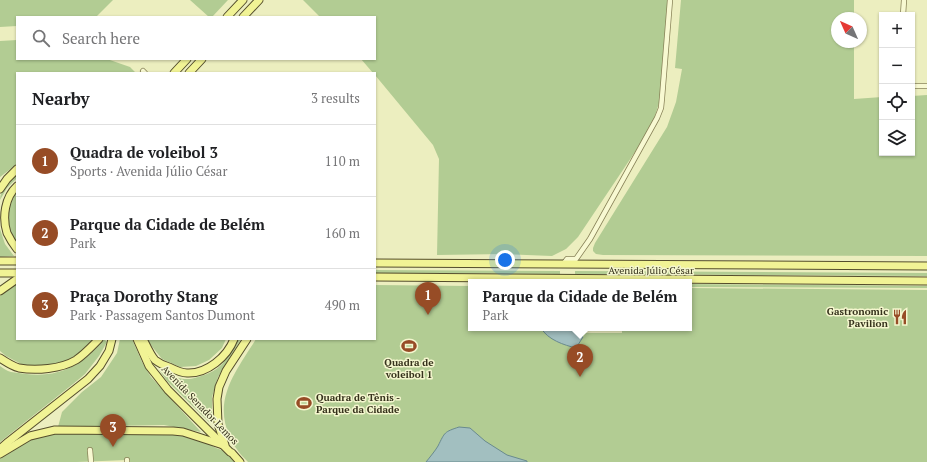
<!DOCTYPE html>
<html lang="en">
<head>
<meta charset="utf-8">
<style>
	body { margin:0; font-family:"PT Serif",serif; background:#f6f6f6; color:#202124 }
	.controls { position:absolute; right:12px; top:12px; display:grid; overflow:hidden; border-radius:0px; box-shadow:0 1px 3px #0004 }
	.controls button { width:36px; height:36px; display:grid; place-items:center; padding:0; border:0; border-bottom:1px solid #e0e0e0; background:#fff; color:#202124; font:20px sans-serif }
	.compass { position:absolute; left:831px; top:12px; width:36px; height:36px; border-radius:50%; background:#fff; box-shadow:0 1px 3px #0004; rotate:315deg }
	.you { position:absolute; left:505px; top:260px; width:14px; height:14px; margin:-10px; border:3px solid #fff; border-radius:50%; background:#1a73e8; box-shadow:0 0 0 6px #1a73e833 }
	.badge { display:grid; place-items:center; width:26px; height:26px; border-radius:50%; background:#974c26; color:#fff; font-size:13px; font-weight:700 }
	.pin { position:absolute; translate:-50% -33px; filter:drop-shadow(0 1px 2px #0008) }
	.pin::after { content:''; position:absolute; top:21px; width:14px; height:12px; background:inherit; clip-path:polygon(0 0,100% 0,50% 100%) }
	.popup { position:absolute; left:468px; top:279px; width:224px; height:52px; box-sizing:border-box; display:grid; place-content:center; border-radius:0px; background:#fff; filter:drop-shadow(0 1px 3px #0005); font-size:13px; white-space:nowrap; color:#757577 }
	.popup b { font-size:15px; color:#202124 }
	.popup::after { content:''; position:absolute; left:50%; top:100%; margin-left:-8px; border:8px solid transparent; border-top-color:#fff }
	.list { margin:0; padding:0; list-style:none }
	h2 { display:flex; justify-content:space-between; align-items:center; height:52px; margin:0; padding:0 16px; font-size:17px }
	h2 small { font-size:13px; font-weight:400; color:#757577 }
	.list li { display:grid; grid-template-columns:26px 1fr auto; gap:12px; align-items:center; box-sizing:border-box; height:72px; padding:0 16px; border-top:1px solid #e0e0e0 }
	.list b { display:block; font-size:15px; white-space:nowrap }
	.list p { margin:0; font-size:13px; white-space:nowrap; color:#757577 }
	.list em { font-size:13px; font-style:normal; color:#757577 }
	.icon { flex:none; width:22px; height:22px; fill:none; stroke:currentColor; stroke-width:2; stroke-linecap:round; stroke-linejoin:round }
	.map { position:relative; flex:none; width:927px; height:462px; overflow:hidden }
	.search { position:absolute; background:#fff; box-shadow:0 1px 3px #0004; left:16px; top:16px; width:360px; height:44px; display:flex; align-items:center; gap:10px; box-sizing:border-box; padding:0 14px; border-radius:0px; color:#757577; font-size:15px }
	.panel { position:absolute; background:#fff; box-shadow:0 1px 3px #0004; left:16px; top:72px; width:360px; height:268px; border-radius:0px }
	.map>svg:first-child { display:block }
</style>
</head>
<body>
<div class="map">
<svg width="927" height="462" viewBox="0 0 927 462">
	<rect width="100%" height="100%" fill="#eceebf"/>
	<g fill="#b2cc93">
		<polygon points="0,0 113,0 96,17 17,17 17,26 0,27"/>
		<polygon points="190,0 228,0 212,17 209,17"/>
		<polygon points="303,0 669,0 660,100 651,128 578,237 566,249 552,256 505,254 437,255 439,159 433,145 375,75 375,73 373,73 361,59 375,59 375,17 320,17"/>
		<polygon points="681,0 854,0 854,18 837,18 837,42 854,42 854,99 882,97 882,153 912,153 912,96 927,95 927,256 603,255 596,254 593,251 593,248 595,243 667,127 676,102 682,69 675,68"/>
		<polygon points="17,40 17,59 107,59 130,67 136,73 17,73 17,164 0,177 0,41"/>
		<path d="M17,175V178L7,188L0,200C0,189 9,181 17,175Z"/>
		<path d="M17,191V244C10,235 5,219 9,207C10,202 13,197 15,192Z"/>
		<polygon points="0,229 5,244 14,256 0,257"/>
		<polygon points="375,270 560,271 560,274 375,273"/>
		<polygon points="575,271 927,273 927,276 575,274"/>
		<polygon points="17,284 17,339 93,339 77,355 62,363 41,366 23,365 6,356 0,351 0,296 7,289"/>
		<polygon points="689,284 927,286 927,288 689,287"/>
		<path d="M375,285L471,286V328H586V333H622V328H689V288L927,290V462H248C244,458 239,453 236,448C233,445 232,441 230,437C212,399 237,370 256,339H375Z"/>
		<path d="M104,339L107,342L99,356L85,374L73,384L0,442V366C3,368 7,371 11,372C16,373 21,373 26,374C59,378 84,365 104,339Z"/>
		<polygon points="120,339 132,339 142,362 151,377 201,432 164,425 58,427 62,412 82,392 101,377 117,353"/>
		<polygon points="148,339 226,339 222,348 209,360 196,366 180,367 162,359 150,344"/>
		<path d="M237,339H241L218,377L212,397V423L209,422L167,381L159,370C165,372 172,377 179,378C185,380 193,379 198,377C221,371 227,360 237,339Z"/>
		<polygon points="56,432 191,435 216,448 230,453 239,462 127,462 127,460 77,462 0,462 0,458 13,446 30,436"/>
	</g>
	<g fill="#a2bfc0" stroke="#698a8e">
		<path d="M541,328H572L583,337L576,348C564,345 548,340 541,328Z"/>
		<path d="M459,427L470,428L485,441L507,455L527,461V462H426C430,457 435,451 438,446C445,432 444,432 459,427Z"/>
	</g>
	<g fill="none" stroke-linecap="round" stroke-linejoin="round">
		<g stroke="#878157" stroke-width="6">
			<g id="minor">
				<polyline points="903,15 904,0"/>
				<polyline points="143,71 145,73"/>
				<polyline points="912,86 927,86"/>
				<polyline points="564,263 567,259 576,259 590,239 657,118 661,108 662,98 670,0"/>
				<polyline points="90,450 91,462"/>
				<polyline points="127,460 127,462"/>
			</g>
		</g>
		<g stroke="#544d2c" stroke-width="9">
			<g id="primary">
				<polyline points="227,17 243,0"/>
				<polyline points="243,17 259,0"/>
				<polyline points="174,73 187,59"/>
				<polyline points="189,73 202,59"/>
				<path d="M17,186C5,197 2,217 7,233C10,239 13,244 17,249"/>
				<polyline points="0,189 7,179 17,169"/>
				<polyline points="0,261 17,261"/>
				<polyline points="375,263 927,266"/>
				<polyline points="0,273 17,273"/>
				<polyline points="375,277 927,281"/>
				<polyline points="0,291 17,279"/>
				<polyline points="137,339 149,366 157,376 168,390 230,452 232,453 240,462"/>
				<path d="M143,339C146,345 151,356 155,360C159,363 165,366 169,367C175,370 181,373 187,373C207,374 227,357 234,339"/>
				<path d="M0,358C6,362 12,366 19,368C36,371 61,369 76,360C85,354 92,346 99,339"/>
				<polyline points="225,445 218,424 217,399 219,387 226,371 247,339"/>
				<polyline points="0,449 8,442 88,379 100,366 109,351 112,339"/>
				<polyline points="0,454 30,436 55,430 173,431 183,432 223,445"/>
			</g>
		</g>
		<use href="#minor" stroke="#f8f9d2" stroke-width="4.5"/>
		<use href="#primary" stroke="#f1f395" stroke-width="7"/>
	</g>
	<defs>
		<g id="restaurant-bare" transform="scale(1.2)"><path d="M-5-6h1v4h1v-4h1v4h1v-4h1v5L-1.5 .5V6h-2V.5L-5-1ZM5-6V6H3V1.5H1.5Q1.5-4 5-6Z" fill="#974c26" stroke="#f4f6ce" stroke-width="2.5" paint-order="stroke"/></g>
		<g id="stadium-bare" transform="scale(1.2)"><path d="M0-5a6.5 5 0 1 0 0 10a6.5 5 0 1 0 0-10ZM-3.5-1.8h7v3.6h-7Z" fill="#974c26" stroke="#f4f6ce" stroke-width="2.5" paint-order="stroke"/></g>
	</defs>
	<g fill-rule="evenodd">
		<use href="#restaurant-bare" x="900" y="317"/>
		<use href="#stadium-bare" x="409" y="346"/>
		<use href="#stadium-bare" x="304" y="403"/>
	</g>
	<g text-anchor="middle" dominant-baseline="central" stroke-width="3" stroke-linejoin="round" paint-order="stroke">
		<g font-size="10" fill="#36321c" stroke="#f4f6ce">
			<text x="651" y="270">Avenida Júlio César</text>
			<text transform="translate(200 405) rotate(46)">Avenida Senador Lemos</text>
		</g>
		<g font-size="10" font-weight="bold" fill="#36321c" stroke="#f4f6ce" text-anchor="end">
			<text x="888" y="311">Gastronomic<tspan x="888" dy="12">Pavilion</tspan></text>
			<text x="409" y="362" text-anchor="middle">Quadra de<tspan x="409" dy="12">voleibol 1</tspan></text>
			<text x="316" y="397" text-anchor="start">Quadra de Tênis -<tspan x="316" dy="12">Parque da Cidade</tspan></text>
		</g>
	</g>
</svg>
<div class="controls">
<button>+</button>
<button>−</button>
<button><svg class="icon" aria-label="locate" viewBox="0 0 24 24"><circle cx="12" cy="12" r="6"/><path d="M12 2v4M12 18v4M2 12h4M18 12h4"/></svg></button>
<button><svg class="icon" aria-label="layers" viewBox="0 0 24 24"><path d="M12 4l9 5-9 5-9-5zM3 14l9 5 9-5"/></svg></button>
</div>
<svg class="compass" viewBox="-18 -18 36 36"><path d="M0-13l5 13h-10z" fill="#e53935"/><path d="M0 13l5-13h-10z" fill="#757577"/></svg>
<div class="you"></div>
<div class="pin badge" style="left:428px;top:315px">1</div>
<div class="pin badge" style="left:580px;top:377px">2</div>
<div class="popup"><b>Parque da Cidade de Belém</b>Park</div>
<div class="pin badge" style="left:113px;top:447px">3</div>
<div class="search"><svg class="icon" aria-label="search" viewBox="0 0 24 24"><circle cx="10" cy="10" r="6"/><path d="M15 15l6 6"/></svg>Search here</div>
<section class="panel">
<h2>Nearby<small>3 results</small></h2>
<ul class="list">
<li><span class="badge">1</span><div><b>Quadra de voleibol 3</b><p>Sports · Avenida Júlio César</p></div><em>110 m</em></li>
<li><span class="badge">2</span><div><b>Parque da Cidade de Belém</b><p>Park</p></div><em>160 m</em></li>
<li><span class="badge">3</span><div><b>Praça Dorothy Stang</b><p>Park · Passagem Santos Dumont</p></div><em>490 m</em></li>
</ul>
</section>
</div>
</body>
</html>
